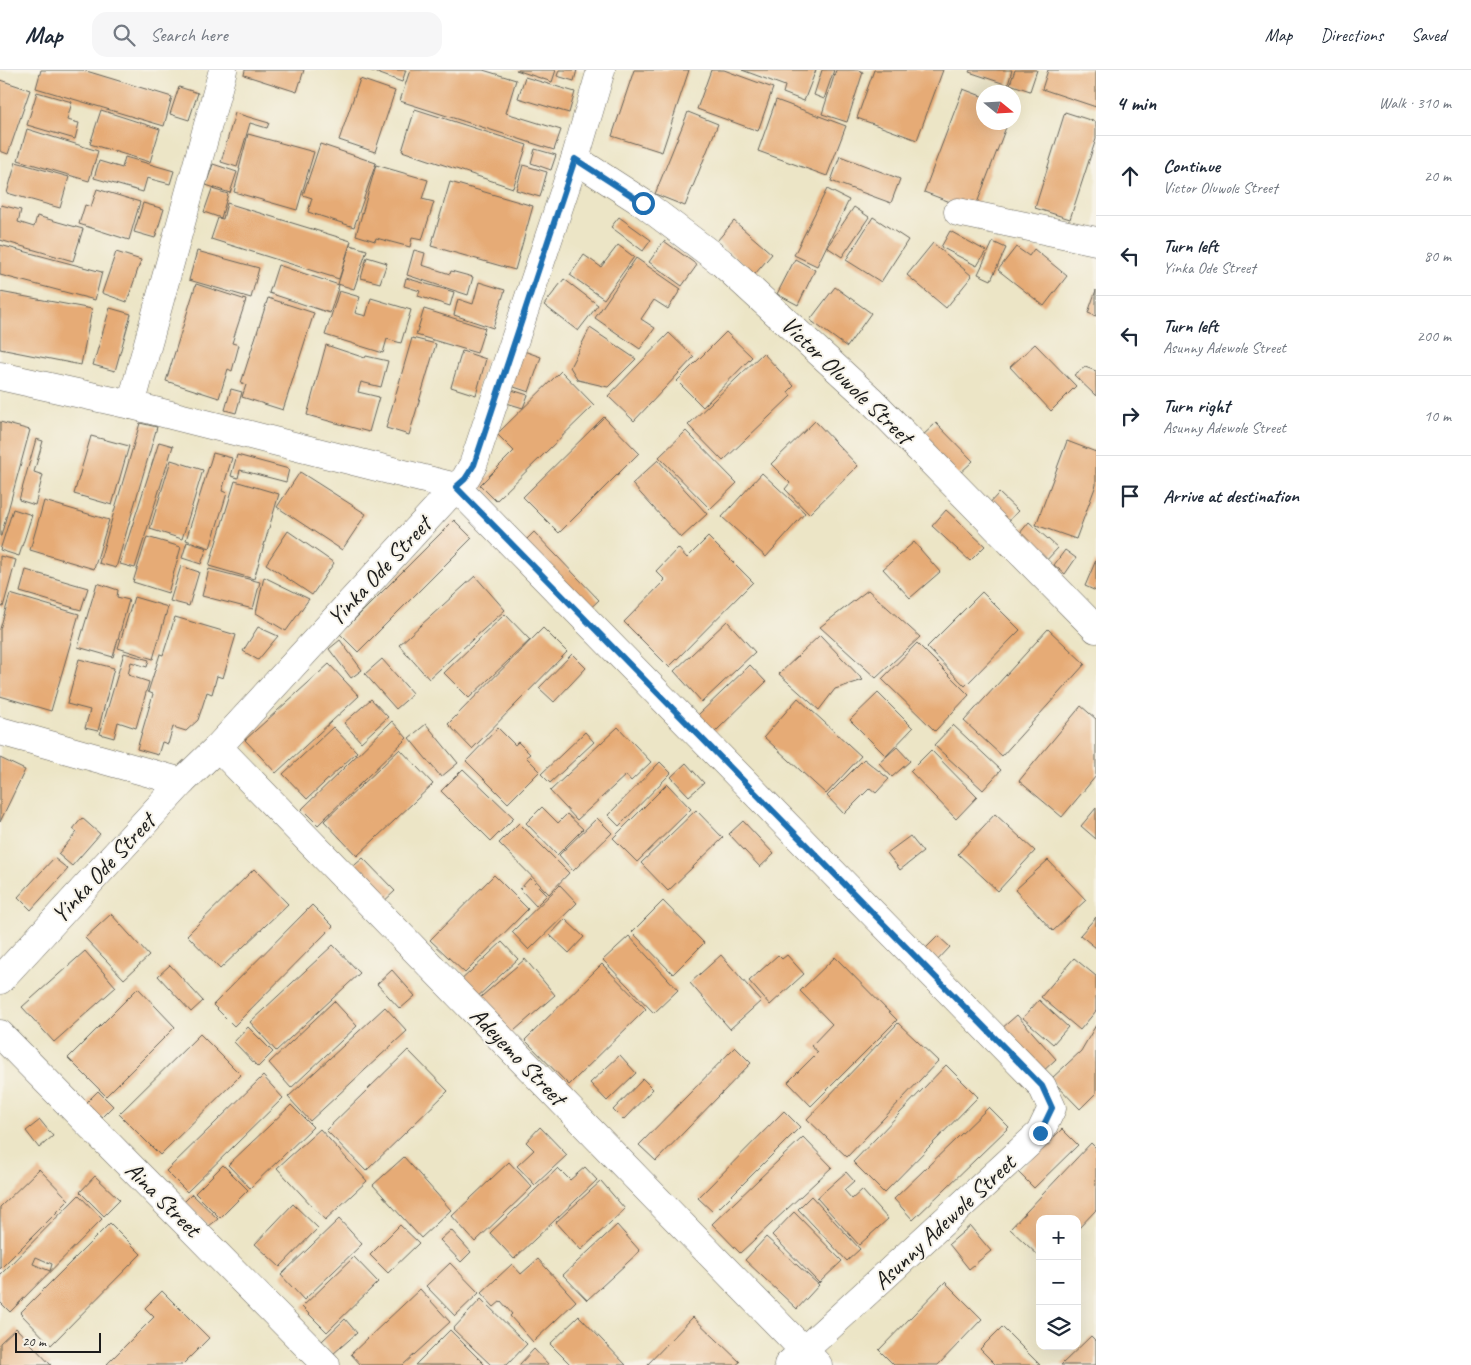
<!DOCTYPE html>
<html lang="en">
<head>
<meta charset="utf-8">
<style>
	body { margin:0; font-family:Caveat,sans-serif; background:#f6f6f7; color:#1f2937 }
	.controls { position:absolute; right:15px; bottom:15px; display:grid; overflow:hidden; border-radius:10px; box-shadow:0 5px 20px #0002 }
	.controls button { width:45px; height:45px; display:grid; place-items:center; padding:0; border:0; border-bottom:1px solid #e0e1e3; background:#fff; color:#1f2937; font:25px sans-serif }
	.compass { position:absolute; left:976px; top:15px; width:45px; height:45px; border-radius:50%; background:#fff; box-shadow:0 5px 20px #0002; rotate:108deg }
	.scale { position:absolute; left:15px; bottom:12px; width:86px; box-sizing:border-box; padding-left:5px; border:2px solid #1c1c1c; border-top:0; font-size:14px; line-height:18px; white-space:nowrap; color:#1c1c1c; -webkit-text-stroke:4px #f7f3e8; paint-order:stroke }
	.stop { position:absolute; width:15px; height:15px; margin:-11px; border:4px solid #1f6fb2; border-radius:50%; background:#fff }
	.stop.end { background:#1f6fb2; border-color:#fff; box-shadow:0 1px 5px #0008 }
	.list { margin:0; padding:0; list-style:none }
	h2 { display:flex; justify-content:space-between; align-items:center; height:65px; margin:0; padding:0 20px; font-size:21px }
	h2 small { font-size:16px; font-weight:400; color:#747a83 }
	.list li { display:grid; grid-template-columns:32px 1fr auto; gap:15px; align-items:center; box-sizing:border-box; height:80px; padding:0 20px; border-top:1px solid #e0e1e3 }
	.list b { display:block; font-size:19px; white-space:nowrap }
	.list p { margin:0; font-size:16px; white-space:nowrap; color:#747a83 }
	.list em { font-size:16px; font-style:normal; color:#747a83 }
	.icon { flex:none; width:28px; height:28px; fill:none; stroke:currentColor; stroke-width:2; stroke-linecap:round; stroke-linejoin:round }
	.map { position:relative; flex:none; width:1096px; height:1295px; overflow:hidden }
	header { display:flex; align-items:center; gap:30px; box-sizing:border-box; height:70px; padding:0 25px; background:#fff; border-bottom:1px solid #e0e1e3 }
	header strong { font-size:24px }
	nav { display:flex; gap:28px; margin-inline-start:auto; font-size:18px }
	.search { width:350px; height:45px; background:#f6f6f7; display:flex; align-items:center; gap:12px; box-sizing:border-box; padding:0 18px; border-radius:15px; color:#747a83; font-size:19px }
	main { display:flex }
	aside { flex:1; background:#fff }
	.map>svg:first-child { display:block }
</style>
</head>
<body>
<header>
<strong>Map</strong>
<div class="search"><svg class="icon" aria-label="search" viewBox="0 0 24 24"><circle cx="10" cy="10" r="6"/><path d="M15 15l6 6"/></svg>Search here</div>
<nav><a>Map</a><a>Directions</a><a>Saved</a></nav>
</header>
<main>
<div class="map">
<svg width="1096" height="1295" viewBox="0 0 1096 1295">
	<rect width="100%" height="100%" fill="#f7f3e8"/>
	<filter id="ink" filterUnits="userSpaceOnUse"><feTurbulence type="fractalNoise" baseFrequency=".02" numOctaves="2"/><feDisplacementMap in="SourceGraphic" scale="10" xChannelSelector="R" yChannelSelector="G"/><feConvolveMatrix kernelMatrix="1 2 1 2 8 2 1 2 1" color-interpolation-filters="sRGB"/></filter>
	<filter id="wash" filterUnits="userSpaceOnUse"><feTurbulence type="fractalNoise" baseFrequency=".0096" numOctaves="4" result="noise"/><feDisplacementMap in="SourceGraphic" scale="20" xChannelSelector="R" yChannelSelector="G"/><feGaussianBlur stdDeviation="1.12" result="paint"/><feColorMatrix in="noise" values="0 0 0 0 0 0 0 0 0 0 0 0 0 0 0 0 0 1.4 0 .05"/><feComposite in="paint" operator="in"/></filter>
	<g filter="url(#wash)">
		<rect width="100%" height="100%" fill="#ece5c6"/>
		<g id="blocks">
			<g fill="#e6ab76" fill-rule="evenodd">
				<polygon points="41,0 83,0 172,27 164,56 36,18"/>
				<polygon points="245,0 304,0 297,22 244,5"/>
				<polygon points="369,0 406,0 402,12"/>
				<polygon points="410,0 483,0 516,10 506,43 561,60 554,80 400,31"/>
				<polygon points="516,0 556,0 552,12"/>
				<polygon points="559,0 577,0 574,11 557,6"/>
				<polygon points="634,0 689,0 662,82 612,66"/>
				<polygon points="711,0 724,0 773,18 758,61 697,39"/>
				<polygon points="742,0 816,0 804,31 783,23 785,16"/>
				<polygon points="822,0 834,0 824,29 814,25"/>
				<polygon points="836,0 858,0 863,2 847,52 822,44"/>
				<polygon points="874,0 943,0 917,70 857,48"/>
				<polygon points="970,0 1012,0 1008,15 969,2"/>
				<polygon points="1015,0 1037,0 1030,21 1010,14"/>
				<polygon points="1048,0 1096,0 1096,37 1042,19"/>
				<polygon points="525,7 575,22 569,43 518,28"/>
				<polygon points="360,9 395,21 375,82 339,70"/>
				<polygon points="0,10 30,20 8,84 0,81"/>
				<polygon points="179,17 198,23 189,50 170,44"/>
				<polygon points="963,19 984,27 984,52 1008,52 974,141 924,122"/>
				<polygon points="37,22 72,32 67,50 79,53 75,69 27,55"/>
				<polygon points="776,30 846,56 827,106 758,81"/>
				<polygon points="415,39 527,75 513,118 402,81"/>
				<polygon points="101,40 160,59 150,92 90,74"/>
				<polygon points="688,42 718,54 685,136 655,124"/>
				<polygon points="1065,42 1096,52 1096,69 1070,149 1035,138"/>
				<polygon points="235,43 269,53 267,58 250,53 237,97 221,92"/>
				<polygon points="27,59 98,81 89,111 18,90"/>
				<polygon points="248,64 314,82 297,140 234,122 240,99 239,99"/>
				<polygon points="320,74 376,93 354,157 308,142 312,128 303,125"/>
				<polygon points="535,79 556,85 551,100 531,93"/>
				<polygon points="840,86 900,109 891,133 831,111"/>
				<polygon points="125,87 174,101 170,114 147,108 143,122 94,108 99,91 122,98"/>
				<polygon points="16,92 69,107 60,138 7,123"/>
				<polygon points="213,94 237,102 230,123 206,115"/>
				<polygon points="376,95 428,110 422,129 434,132 422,170 412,168 410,177 376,168 375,171 356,165"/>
				<polygon points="523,95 547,102 540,127 516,120"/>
				<polygon points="450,112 533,136 515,200 431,176"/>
				<polygon points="97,119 140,132 129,170 79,154 85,135 91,137"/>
				<polygon points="212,119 228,124 221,148 204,142"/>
				<polygon points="827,119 849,130 817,196 794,185"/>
				<polygon points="143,133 164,139 155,168 134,162"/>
				<polygon points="227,133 351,171 339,209 211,169 218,148 223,149"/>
				<polygon points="1,135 21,140 18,152 34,157 37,146 83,159 73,191 0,170 0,139"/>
				<polygon points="854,137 869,147 842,187 827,177"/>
				<polygon points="619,147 651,170 643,181 611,157"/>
				<polygon points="873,147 908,170 881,212 846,190"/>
				<polygon points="734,151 772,184 755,204 717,171"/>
				<polygon points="950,161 986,181 977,196 941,177"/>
				<polygon points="664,171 697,195 682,216 649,192"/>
				<polygon points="993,172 1006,178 991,210 978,204"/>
				<polygon points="933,173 972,206 946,238 907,205"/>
				<polygon points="0,175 102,202 95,230 0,205"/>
				<polygon points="350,175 367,180 354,219 338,214"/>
				<polygon points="618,175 634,187 604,229 570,205 584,185 601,197"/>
				<polygon points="1016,177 1029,186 1034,179 1067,206 1044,236 998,200"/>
				<polygon points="414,180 425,183 422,195 450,204 451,201 473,207 468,225 407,205"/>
				<polygon points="197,181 259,198 251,228 189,210"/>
				<polygon points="116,182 141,190 127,232 102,223"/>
				<polygon points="367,187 387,193 380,213 361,208"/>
				<polygon points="636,188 681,219 668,239 654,230 641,249 655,258 640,279 595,248"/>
				<polygon points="795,189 815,200 798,235 777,224"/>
				<polygon points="278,195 339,215 330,243 269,223"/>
				<polygon points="406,208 454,222 450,236 418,226 420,221 404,216"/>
				<polygon points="564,209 598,235 578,261 544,235"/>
				<polygon points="479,212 505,220 493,258 454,245 458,229 473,234"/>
				<polygon points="196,214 246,230 232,273 239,275 232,301 228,299 219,328 166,311"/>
				<polygon points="835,217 871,243 847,277 810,250"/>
				<polygon points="1096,220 1096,246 1088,243"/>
				<polygon points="339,221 360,227 355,243 366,246 371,228 411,240 401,273 387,269 383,283 325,265"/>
				<polygon points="0,222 92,239 81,295 0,279"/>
				<polygon points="268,228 314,243 283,340 242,327 246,315 241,313"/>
				<polygon points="110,238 131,244 115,301 93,295"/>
				<polygon points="424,239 485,258 477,283 416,265"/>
				<polygon points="590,258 636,289 608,317 578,310 570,297"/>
				<polygon points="726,262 752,287 703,337 677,311"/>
				<polygon points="669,263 694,287 634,351 608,326"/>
				<polygon points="412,268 436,274 409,365 386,358"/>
				<polygon points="1035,274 1076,316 1051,341 1010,297"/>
				<polygon points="326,275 365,288 366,286 388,291 381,317 361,312 358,322 379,327 369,362 307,345"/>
				<polygon points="518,279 541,287 529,322 505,314"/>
				<polygon points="462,281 486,289 476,325 451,317"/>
				<polygon points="763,283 794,316 788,322 791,326 723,391 688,355"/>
				<polygon points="1085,297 1096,301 1096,326 1074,305"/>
				<polygon points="561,301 594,335 496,431 480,415 514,381 497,364"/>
				<polygon points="505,318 528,325 523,338 500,331"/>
				<polygon points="231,319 242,322 236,343 225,340"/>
				<polygon points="604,347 639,383 559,463 523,427"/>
				<polygon points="815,351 858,396 809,444 785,419 790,413 771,394"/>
				<polygon points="0,352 30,360 1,466 0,466"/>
				<polygon points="140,353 157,357 116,498 99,493"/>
				<polygon points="936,353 973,391 957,406 920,368"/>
				<polygon points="686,361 737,413 710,439 659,387"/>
				<polygon points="91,366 129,376 112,435 74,424"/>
				<polygon points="36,369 43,371 34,402 43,405 35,435 19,430"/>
				<polygon points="1067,371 1096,382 1096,415 1076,469 1036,455"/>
				<polygon points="159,372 173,376 135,498 120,494"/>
				<polygon points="213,383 232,388 222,421 227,423 210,478 186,470"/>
				<polygon points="237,385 289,399 286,412 240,400 238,408 231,406"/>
				<polygon points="171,390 203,400 182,469 150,459"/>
				<polygon points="658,390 707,444 681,468 632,414"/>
				<polygon points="300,402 366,444 342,480 277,437"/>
				<polygon points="762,403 805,443 766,487 722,447"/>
				<polygon points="235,411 279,424 254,509 209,496"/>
				<polygon points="999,423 1018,441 1004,456 985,438"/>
				<polygon points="44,431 109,450 94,499 30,480"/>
				<polygon points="13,439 32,445 19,486 0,480"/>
				<polygon points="946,440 985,476 970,491 932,456"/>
				<polygon points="454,450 472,468 358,582 340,564"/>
				<polygon points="1029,452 1058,478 1043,494 1015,469"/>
				<polygon points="288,461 334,493 312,525 266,494"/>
				<polygon points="534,462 599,530 585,543 521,475"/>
				<polygon points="147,467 181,477 168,523 133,512"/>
				<polygon points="708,467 753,512 669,597 624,552 665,510 656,501 678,478 687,488"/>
				<polygon points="187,472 207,478 201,494 182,488"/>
				<polygon points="914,472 940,502 910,528 883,499"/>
				<polygon points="1065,480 1076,488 1065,504 1054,495"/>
				<polygon points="0,486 16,490 3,537 0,536"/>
				<polygon points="1096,490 1096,521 1085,516"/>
				<polygon points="181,496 199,502 189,536 170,531"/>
				<polygon points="209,499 260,512 253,539 202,526"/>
				<polygon points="26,500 88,518 81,540 20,522"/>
				<polygon points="475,506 505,540 429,609 399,575"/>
				<polygon points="264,507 309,529 286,561 256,543"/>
				<polygon points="97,513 118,520 117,527 129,530 113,587 78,577"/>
				<polygon points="868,520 920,567 876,608 820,557"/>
				<polygon points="982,522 1020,560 965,616 927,577"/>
				<polygon points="10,524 79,544 51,641 0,626 0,559"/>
				<polygon points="134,527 168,537 153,589 118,578"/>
				<polygon points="505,544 530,570 469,628 444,603"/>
				<polygon points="175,547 236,565 223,608 217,606 212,624 207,622 198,650 186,661 173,657 168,674 162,672 158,685 137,679 153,624 148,622 160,584 163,585"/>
				<polygon points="727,551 755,582 702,632 674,601"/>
				<polygon points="258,557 278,566 258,590 243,581"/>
				<polygon points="543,558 567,582 472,679 448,654"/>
				<polygon points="1048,559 1085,594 1002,686 964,651"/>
				<polygon points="820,565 863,610 835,619 819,640 779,604"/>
				<polygon points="340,570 362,600 351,608 329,579"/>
				<polygon points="917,573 969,625 935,661 882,609"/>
				<polygon points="124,583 149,590 147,597 131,592 128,605 149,612 136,658 118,652 114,668 100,664"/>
				<polygon points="572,584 586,598 554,632 539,618"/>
				<polygon points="79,589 114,598 98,661 85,658 90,640 67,634"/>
				<polygon points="382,589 413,624 396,639 365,604"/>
				<polygon points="329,594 359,626 276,703 245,670"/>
				<polygon points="750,595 766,612 715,662 698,645"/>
				<polygon points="878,623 913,658 886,686 850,650"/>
				<polygon points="798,628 861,686 826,724 764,667"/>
				<polygon points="371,629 388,647 361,672 344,653"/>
				<polygon points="1081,636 1096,649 1096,706 1062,747 1019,711"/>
				<polygon points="392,651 407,668 318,755 302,739"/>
				<polygon points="426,654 458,693 441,707 409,668"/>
				<polygon points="953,655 1001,700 983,720 934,675"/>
				<polygon points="333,657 357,682 307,729 283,704"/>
				<polygon points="618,657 651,692 631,711 626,705 577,750 550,721"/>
				<polygon points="498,658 515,675 518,672 530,684 526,687 540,701 508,733 466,691"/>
				<polygon points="585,662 594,672 550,713 541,704"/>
				<polygon points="897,677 910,691 892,707 879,693"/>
				<polygon points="400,679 433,714 357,786 324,751"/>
				<polygon points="931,680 977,727 956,749 910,701"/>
				<polygon points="0,688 25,700 0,752"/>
				<polygon points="864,689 889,709 876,723 870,718 844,744 827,726"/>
				<polygon points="660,692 671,703 619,756 608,745"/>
				<polygon points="686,693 704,713 689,726 671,707"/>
				<polygon points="463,699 514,748 491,771 441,721"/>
				<polygon points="667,714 691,739 637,792 613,768"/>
				<polygon points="542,737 558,753 567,744 583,759 557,785 526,753"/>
				<polygon points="1096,738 1096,769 1081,756"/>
				<polygon points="696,740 723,768 668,821 641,793"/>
				<polygon points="995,744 1035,781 998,821 958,784"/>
				<polygon points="82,748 100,764 72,796 58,784 77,762 73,759"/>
				<polygon points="597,748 612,763 573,801 559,785"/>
				<polygon points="743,751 774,784 760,797 729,764"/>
				<polygon points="519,753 569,803 549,824 499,773"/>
				<polygon points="910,766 923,782 900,800 887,783"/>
				<polygon points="54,788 68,799 31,840 18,827"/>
				<polygon points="363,788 395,821 380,835 349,800"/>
				<polygon points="1048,790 1086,830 1053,861 1015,820"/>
				<polygon points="254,799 288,834 220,899 187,865"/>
				<polygon points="494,805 528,839 465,903 430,870"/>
				<polygon points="530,808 547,825 536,836 520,819"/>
				<polygon points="560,815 577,833 529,880 512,862"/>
				<polygon points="663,831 704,873 673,904 632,862"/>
				<polygon points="312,835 333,856 234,956 213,935"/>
				<polygon points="111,844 149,886 124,909 85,868"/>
				<polygon points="1096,847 1096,878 1080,865"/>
				<polygon points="565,849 584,867 569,883 550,865"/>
				<polygon points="629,866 678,920 654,943 603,890"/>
				<polygon points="938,866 950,877 935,893 923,881"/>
				<polygon points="502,872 518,889 473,931 457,914"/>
				<polygon points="333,875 360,903 276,981 250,952"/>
				<polygon points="85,881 116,917 54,972 22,937"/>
				<polygon points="721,885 761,931 730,959 690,913"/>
				<polygon points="778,885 782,889 787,885 804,904 770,935 749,911"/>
				<polygon points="835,887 897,950 811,1036 788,1012 818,982 811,976 832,954 800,921"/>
				<polygon points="1074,888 1096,906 1096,941 1080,960 1041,927"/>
				<polygon points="525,889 555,925 506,968 475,932"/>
				<polygon points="602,894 646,939 569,1015 525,970"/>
				<polygon points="170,895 203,931 191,942 158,906"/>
				<polygon points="392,900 415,926 400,939 377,914"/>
				<polygon points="138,918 175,957 106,1026 68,988"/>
				<polygon points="1039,930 1068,957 1053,974 1023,948"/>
				<polygon points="334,931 357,956 291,1018 269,993"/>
				<polygon points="385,937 407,961 310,1051 288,1027"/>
				<polygon points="1017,945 1056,989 1040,1004 1001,959"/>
				<polygon points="898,953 938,991 847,1087 807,1049"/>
				<polygon points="1096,955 1096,1023 1080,1039 1051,1009 1081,981"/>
				<polygon points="248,957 273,982 258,997 234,972"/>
				<polygon points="200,964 241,1005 160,1085 119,1044"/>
				<polygon points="735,977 751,993 656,1091 639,1075"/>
				<polygon points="408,980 448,1021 366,1101 326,1060"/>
				<polygon points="620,985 636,1003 607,1031 590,1013"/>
				<polygon points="946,995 978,1027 884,1123 853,1092"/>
				<polygon points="263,1006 283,1028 187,1122 166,1101"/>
				<polygon points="643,1009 653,1019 623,1050 613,1040"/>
				<polygon points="98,1021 113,1036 97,1052 82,1037"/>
				<polygon points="291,1035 313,1057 250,1118 228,1095"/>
				<polygon points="989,1037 1009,1057 913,1150 894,1129"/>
				<polygon points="784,1041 800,1057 714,1143 698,1128"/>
				<polygon points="40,1050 53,1066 39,1078 26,1061"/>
				<polygon points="540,1057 567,1085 535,1115 517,1096 534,1080 526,1072"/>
				<polygon points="320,1059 367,1111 325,1150 277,1098"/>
				<polygon points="1062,1059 1078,1075 1034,1118 1018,1102"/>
				<polygon points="803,1067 832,1097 740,1183 712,1154"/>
				<polygon points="1091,1073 1096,1078 1096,1140 1077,1160 1077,1149 1040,1149 1040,1187 1010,1159"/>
				<polygon points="404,1087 451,1140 421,1168 373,1115"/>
				<polygon points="509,1092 532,1117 475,1172 452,1146"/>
				<polygon points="223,1095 248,1120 220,1148 195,1123"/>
				<polygon points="585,1097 597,1110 514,1189 490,1163 558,1098 570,1110"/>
				<polygon points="39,1099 69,1130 0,1199 0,1137"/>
				<polygon points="846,1102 854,1111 844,1120 852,1129 862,1120 888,1149 859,1175 817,1128"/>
				<polygon points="95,1106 120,1130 104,1146 80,1122"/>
				<polygon points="601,1111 625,1139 581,1180 556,1152"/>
				<polygon points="192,1124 218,1149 209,1156 184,1132"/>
				<path d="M79,1125L102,1149L10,1242L0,1232V1205ZM36,1187L52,1194L50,1201L33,1194Z"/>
				<polygon points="811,1126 860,1179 847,1191 798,1139"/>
				<polygon points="293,1134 318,1158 280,1197 255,1174"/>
				<polygon points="794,1142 842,1191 819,1213 772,1165"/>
				<polygon points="339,1149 362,1174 304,1230 281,1205"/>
				<polygon points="110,1153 141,1184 51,1275 20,1243"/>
				<polygon points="400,1155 419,1173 388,1203 370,1185"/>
				<polygon points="617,1155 640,1181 587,1230 563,1205"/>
				<polygon points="970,1156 991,1181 969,1199 949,1174"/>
				<polygon points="451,1160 471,1182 461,1192 440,1170"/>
				<polygon points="766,1167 819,1215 797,1239 745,1190"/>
				<polygon points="354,1187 378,1212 327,1262 302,1237"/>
				<polygon points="538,1189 576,1231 533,1272 510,1246 512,1244 501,1231 494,1237 481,1223 512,1194 521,1204"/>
				<polygon points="450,1193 479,1223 455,1246 426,1216"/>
				<polygon points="945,1212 982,1249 938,1295 894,1295 879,1280"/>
				<polygon points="420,1219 450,1252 403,1295 361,1295 351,1284"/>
				<polygon points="162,1221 209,1268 182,1295 106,1295 154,1247 145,1238"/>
				<polygon points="481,1229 527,1274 507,1295 491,1295 453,1259"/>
				<polygon points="579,1246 626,1295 571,1295 550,1274"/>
				<polygon points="693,1247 740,1292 736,1295 647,1295"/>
				<polygon points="345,1249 357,1263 333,1284 322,1271"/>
				<polygon points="1002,1257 1040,1295 996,1295 980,1279"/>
				<polygon points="16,1258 51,1295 0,1295 0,1273"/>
				<polygon points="450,1260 485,1295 415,1295"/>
				<polygon points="1091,1266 1096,1271 1096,1295 1061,1295"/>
				<polygon points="534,1279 549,1295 519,1295"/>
			</g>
		</g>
	</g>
	<g filter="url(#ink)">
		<use href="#blocks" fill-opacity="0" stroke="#656258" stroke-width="1"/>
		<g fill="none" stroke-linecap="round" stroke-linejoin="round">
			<g stroke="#656258" stroke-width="29">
				<g id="minor">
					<polyline points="575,89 643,133 721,192 871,330 1096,559"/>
					<polyline points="958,142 1096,171"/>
					<polyline points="0,306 131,335 456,417 1042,1016 1052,1038 1040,1063 788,1295"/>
					<polyline points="131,335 223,0"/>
					<polyline points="0,661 182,712"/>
					<polyline points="218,677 818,1295"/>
					<polyline points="0,910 182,712 218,677 456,417 465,409 473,395 575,89 601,0"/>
					<polyline points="0,964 326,1295"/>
				</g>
			</g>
			<use href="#minor" stroke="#fff" stroke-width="28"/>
		</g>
	</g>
	<g fill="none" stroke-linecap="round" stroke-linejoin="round" filter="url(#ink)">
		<polyline stroke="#1f6fb2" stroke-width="6" points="643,133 575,89 474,395 465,409 456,417 1042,1016 1052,1038 1040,1063"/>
	</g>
	<g text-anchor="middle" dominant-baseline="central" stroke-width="4" stroke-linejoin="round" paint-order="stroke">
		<g font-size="24" fill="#1c1c1c" stroke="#f7f3e8">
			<text transform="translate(847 310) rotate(44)">Victor Oluwole Street</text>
			<text transform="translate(379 501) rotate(-47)">Yinka Ode Street</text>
			<text transform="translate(103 798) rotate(-47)">Yinka Ode Street</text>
			<text transform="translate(518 986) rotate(46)">Adeyemo Street</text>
			<text transform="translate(163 1129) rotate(45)">Aina Street</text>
			<text transform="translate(944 1152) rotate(-43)">Asunny Adewole Street</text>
		</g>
	</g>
</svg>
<div class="controls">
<button>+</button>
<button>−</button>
<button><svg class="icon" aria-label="layers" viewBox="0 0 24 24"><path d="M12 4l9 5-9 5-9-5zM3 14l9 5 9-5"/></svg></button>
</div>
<svg class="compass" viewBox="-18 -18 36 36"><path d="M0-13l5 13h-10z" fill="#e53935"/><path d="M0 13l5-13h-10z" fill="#747a83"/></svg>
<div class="scale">20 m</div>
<div class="stop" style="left:643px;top:133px"></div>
<div class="stop end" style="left:1040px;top:1063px"></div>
</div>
<aside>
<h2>4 min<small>Walk · 310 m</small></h2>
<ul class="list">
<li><svg class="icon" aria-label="ahead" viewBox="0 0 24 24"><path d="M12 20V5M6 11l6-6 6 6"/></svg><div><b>Continue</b><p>Victor Oluwole Street</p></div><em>20 m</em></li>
<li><svg class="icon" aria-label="left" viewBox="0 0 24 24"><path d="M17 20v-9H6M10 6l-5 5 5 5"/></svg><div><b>Turn left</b><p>Yinka Ode Street</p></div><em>80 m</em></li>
<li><svg class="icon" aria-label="left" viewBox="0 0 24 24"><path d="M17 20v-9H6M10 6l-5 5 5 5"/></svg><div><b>Turn left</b><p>Asunny Adewole Street</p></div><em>200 m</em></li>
<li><svg class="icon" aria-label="right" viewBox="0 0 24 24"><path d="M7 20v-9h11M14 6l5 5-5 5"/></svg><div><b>Turn right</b><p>Asunny Adewole Street</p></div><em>10 m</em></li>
<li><svg class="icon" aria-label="arrive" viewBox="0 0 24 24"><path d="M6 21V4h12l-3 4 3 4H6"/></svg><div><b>Arrive at destination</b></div></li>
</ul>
</aside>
</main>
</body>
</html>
